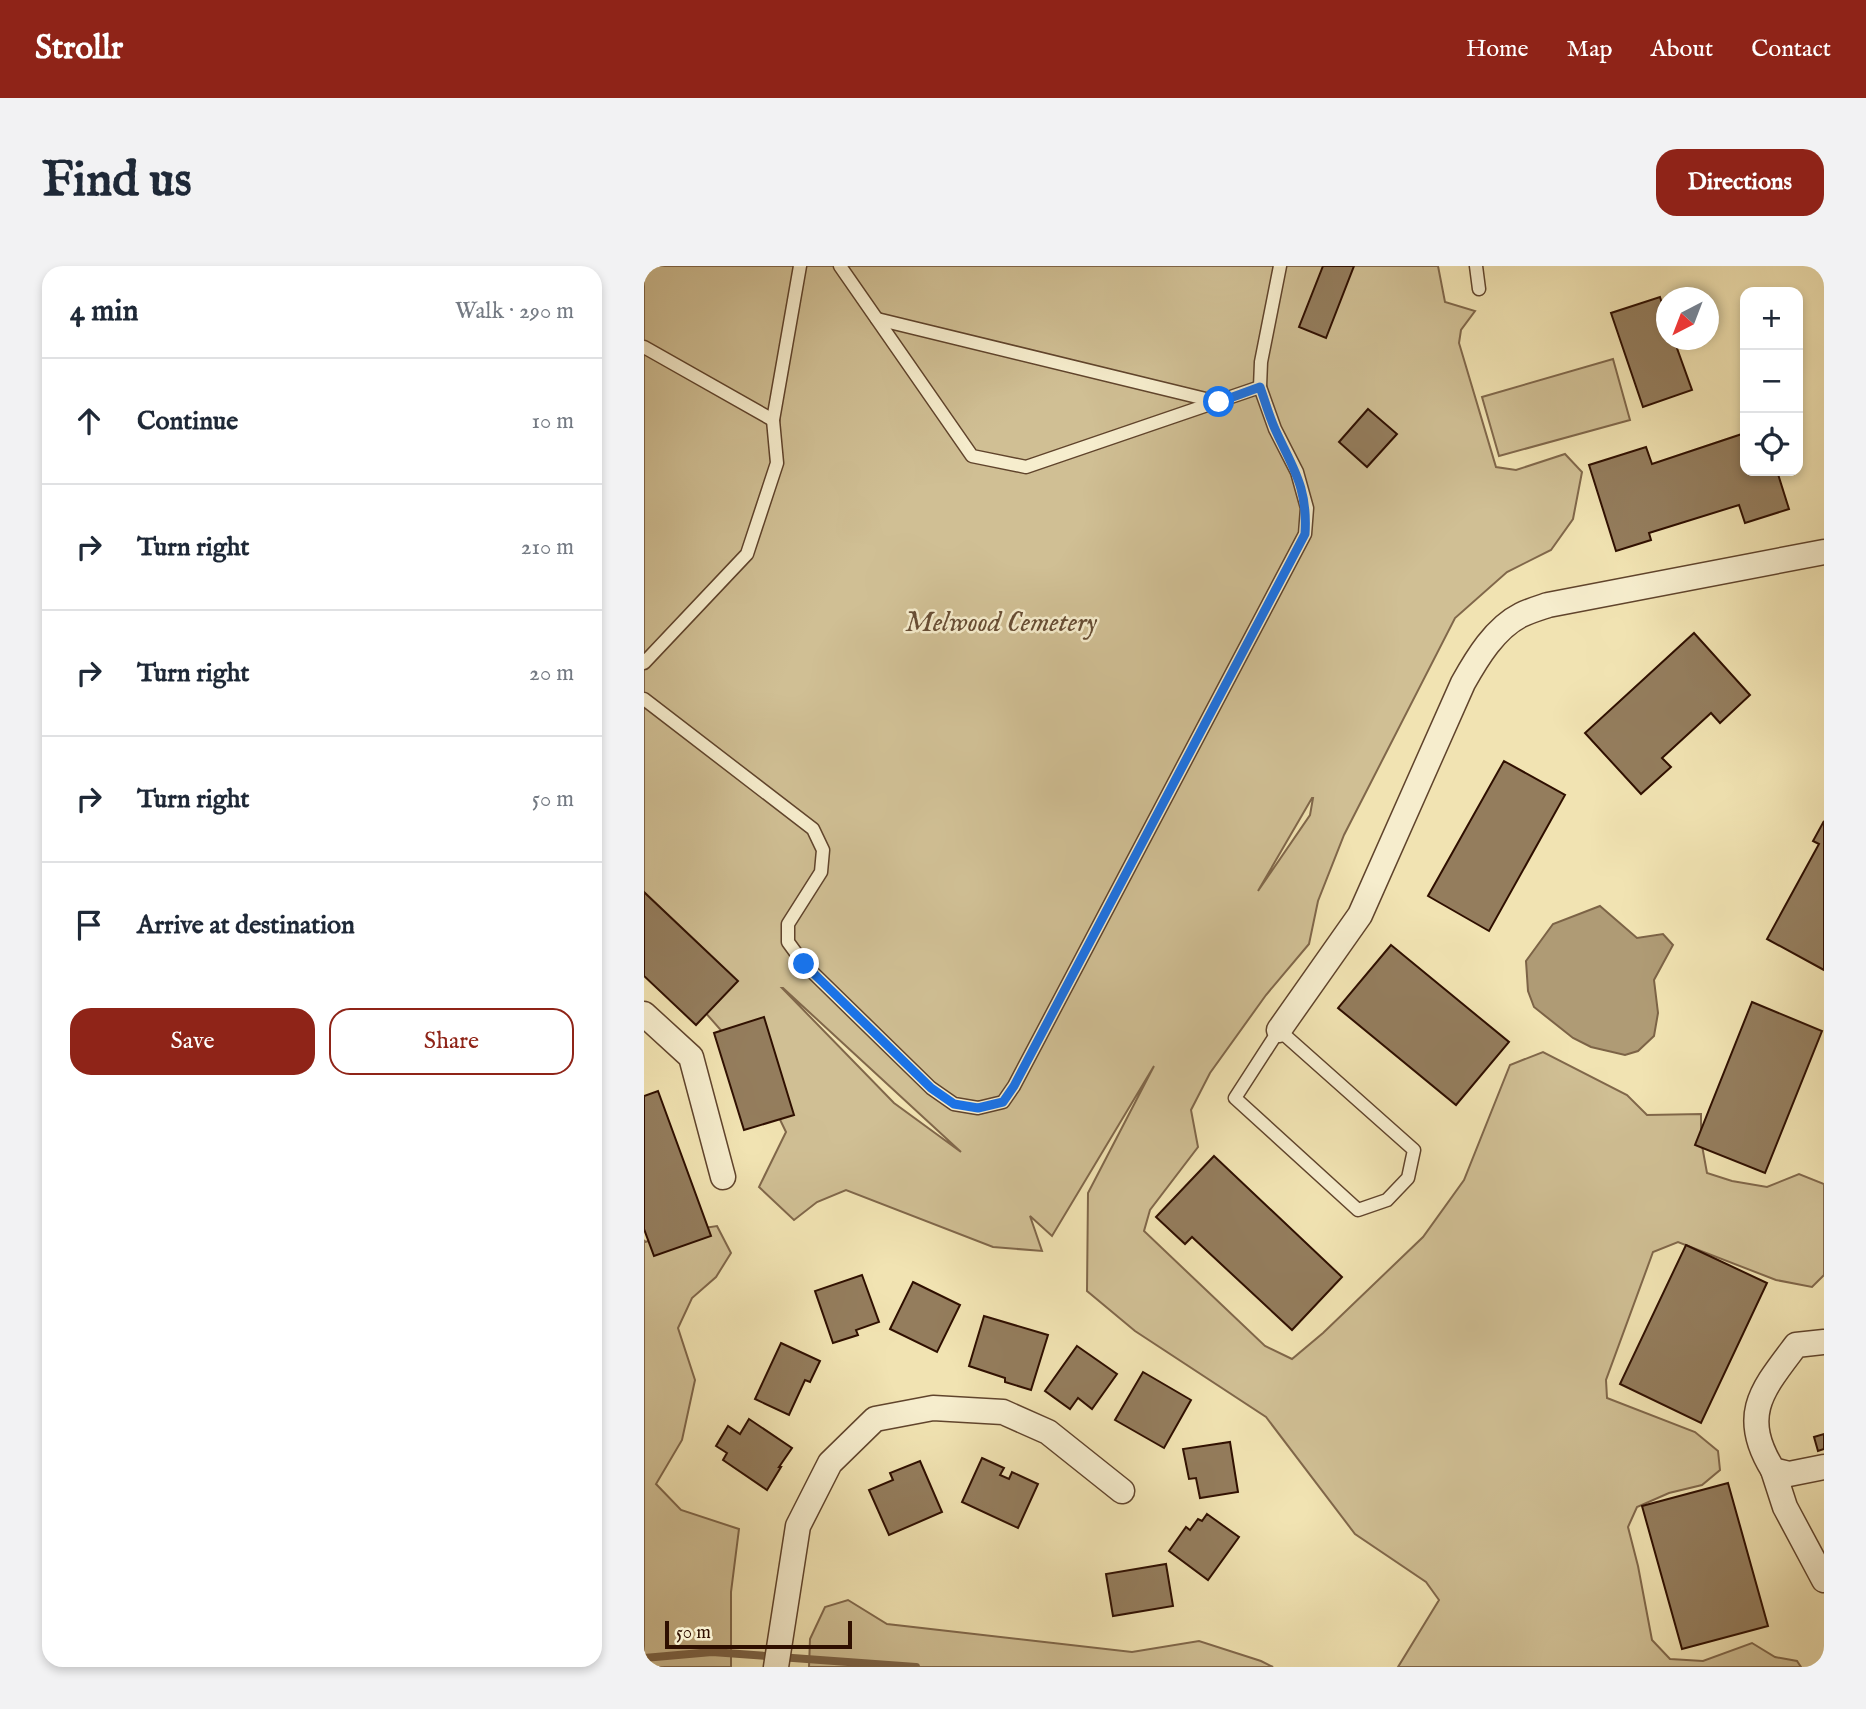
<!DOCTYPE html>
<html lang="en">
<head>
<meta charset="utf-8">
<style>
	body { margin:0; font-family:"IM FELL English",serif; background:#f2f2f3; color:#1f2937 }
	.controls { position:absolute; right:21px; top:21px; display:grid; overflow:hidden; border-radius:14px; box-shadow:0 4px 10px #0003 }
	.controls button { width:63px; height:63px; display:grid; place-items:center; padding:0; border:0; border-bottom:2px solid #e0e1e3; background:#fff; color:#1f2937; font:35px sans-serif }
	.compass { position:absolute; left:1012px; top:21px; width:63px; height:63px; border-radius:50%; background:#fff; box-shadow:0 4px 10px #0003; rotate:222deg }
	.scale { position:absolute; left:21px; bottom:18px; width:187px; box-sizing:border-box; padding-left:7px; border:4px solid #2f0f00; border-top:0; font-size:19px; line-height:24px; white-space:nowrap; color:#2f0f00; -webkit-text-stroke:5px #f6edcd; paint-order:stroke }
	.stop { position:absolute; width:21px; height:21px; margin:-16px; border:5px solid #1a73e8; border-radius:50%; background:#fff }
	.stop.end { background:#1a73e8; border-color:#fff; box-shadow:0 2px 7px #0008 }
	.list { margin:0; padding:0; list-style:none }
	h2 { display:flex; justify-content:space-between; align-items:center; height:91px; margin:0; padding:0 28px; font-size:30px }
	h2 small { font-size:23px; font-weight:400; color:#747a83 }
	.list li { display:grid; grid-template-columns:46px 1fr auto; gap:21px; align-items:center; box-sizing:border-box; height:126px; padding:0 28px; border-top:2px solid #e0e1e3 }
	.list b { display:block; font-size:26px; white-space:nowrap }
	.list em { font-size:23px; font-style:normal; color:#747a83 }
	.actions { display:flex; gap:14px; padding:21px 28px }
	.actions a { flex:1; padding:16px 0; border:2px solid #8f2418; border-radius:21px; text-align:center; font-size:24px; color:#8f2418 }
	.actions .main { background:#8f2418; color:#fff }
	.icon { flex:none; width:38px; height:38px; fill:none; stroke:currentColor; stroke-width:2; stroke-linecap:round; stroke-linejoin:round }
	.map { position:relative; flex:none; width:1180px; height:1401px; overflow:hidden; border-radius:21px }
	header { display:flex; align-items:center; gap:42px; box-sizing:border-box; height:98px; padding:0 35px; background:#8f2418; color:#fff }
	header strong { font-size:33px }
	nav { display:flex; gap:38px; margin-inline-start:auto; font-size:24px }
	.intro { display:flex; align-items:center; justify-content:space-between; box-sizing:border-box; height:168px; padding:0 42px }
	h1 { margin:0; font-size:49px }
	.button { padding:18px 32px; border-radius:21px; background:#8f2418; color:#fff; font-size:24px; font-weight:700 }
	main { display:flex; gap:42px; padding:0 42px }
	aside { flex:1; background:#fff; border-radius:21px; box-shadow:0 4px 10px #0003 }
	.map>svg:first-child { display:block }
</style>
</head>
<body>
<header>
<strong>Strollr</strong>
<nav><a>Home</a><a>Map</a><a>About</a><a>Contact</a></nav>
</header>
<div class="intro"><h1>Find us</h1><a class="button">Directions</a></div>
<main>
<aside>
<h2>4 min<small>Walk · 290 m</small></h2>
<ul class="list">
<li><svg class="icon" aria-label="ahead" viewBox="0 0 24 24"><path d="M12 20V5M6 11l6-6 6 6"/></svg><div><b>Continue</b></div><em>10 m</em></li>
<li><svg class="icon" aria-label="right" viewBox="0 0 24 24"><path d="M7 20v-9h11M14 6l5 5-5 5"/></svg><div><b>Turn right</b></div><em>210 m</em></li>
<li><svg class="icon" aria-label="right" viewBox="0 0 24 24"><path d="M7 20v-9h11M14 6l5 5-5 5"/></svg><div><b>Turn right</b></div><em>20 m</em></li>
<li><svg class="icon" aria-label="right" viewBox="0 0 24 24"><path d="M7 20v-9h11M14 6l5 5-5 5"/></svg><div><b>Turn right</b></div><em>50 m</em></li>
<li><svg class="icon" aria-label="arrive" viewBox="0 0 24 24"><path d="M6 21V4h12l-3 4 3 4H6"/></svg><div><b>Arrive at destination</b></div></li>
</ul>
<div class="actions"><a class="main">Save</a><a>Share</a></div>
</aside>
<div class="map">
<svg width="1180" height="1401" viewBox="0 0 1180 1401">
	<rect width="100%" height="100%" fill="#f1e3b2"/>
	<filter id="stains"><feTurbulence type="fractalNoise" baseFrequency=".00286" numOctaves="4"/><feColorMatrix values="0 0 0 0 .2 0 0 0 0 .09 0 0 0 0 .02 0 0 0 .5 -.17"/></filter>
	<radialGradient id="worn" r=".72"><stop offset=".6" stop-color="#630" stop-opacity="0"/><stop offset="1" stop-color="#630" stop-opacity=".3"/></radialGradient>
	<g fill="#d0bf94" stroke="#80674a" stroke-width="2" fill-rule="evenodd">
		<path d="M0,0H794L801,36L831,45L817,64L815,77L852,201L872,204L921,188L938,206L929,253L907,284L863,306L811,352L700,569L674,635L665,678L622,729L566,807L547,844L554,881L506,944L500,965L621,1080L648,1093L679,1067L779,971L820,914L866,799L899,786L983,829L1003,849L1057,848V874L1063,907L1088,915L1123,921L1155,908L1180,918V1009L1168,1021L1132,1014L1034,976L1009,986L962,1114L963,1132L1051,1166L1074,1185L1076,1204L1058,1219L1025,1227L993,1241L984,1261L994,1300L1008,1374L1026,1393L1059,1395L1108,1377L1131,1391L1153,1395L1157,1401H754L795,1334L782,1316L711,1268L622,1151L491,1065L443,1025L444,927L510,800L408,970L386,950L398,985L349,981L202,924L173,936L150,954L115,921L142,866L112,804L0,677ZM669,532L666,549L614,625L668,532ZM138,722H139L317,886L250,837Z"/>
		<polygon points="969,93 986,154 855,190 838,131"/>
		<polygon points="73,960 87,987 72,1011 48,1032 34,1062 51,1114 38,1174 12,1218 37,1244 95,1263 87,1326 87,1401 0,1401 0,974 1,976 40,965"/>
		<polygon points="204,1334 243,1358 488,1386 555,1375 617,1395 629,1401 165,1401 166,1373 181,1341"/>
	</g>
	<polygon fill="#af9b75" stroke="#7c6346" stroke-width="2" points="956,640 993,672 1019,668 1029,679 1010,714 1014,747 1010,770 994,785 981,789 947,781 929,772 890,741 884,725 882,695 909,658"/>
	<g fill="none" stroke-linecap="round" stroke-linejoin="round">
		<polyline stroke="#7c6346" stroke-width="8" points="0,1392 68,1386 272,1401"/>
	</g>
	<g fill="#947d5d" stroke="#2f0f00" stroke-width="2">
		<polygon points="679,0 710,0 682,72 655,61"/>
		<polygon points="1016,31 1022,50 1022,74 1030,74 1048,124 999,141 967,47"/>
		<polygon points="724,143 753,168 723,201 695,176"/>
		<polygon points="1101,167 1101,205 1133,205 1145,243 1101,257 1095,239 1005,267 1007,274 972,285 945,199 1002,181 1008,198"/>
		<polygon points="1050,367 1106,429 1076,457 1067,447 1018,492 1027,501 997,528 941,467"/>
		<polygon points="860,495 921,529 845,665 784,630"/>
		<polygon points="1180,555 1180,704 1123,673 1175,578 1169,575"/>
		<polygon points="0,626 94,715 52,759 0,710"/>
		<polygon points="747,679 865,776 812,839 694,742"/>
		<polygon points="1108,736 1178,765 1121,907 1051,879"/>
		<polygon points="120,751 150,849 100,864 70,767"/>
		<polygon points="14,825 67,970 10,990 0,963 0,830"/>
		<polygon points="570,890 698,1011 648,1064 548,971 541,978 512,951"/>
		<polygon points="1042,979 1123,1017 1057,1157 976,1118"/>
		<polygon points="218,1009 235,1056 212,1064 214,1069 189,1077 171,1025"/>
		<polygon points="269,1016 316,1039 293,1086 246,1063"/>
		<polygon points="340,1050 404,1069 387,1124 361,1116 361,1112 325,1100"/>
		<polygon points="137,1077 176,1095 166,1116 161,1114 145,1149 111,1133"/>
		<polygon points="433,1080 473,1108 448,1143 434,1132 426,1143 401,1125"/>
		<polygon points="499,1106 547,1134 520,1182 471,1154"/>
		<polygon points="105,1153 148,1182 135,1201 137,1201 123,1224 79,1194 83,1187 72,1180 84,1160 96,1168"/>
		<polygon points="1180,1168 1180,1183 1174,1185 1170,1171"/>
		<polygon points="586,1176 594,1226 556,1232 552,1212 545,1213 539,1183"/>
		<polygon points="338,1192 360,1202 356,1209 365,1213 368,1206 394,1218 374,1262 318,1236"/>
		<polygon points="276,1195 298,1246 245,1269 225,1224 249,1214 246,1207"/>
		<polygon points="1084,1217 1124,1360 1038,1383 998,1240"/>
		<polygon points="563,1248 595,1271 564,1314 525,1285 542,1261 546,1264 554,1253 558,1255"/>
		<polygon points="522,1298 529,1340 469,1350 462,1308"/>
	</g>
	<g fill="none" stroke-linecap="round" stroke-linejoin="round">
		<g stroke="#60442c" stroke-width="15">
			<g id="lane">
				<polyline points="196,0 328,190 382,201 616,121"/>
				<polyline points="832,0 835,23"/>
				<polyline points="233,53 574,136"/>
				<polyline points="0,81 129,154"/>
				<polyline points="0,397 103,288 133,197 129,154 156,0"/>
				<polyline points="0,433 169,563 179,584 177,606 144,658 144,676 160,698 287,822 310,838 334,842 359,836 370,820 661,268 663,242 653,206 631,163 616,121 617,96 636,0"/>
				<polygon points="635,764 770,884 764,912 743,934 714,944 591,832"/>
			</g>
		</g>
		<g stroke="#60442c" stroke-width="27">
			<g id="street">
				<polyline points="0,748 47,791 79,911"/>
				<path d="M635,764L716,649L819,417C833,392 851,362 877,349C885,345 895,342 904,339L1180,286"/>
				<path d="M1180,1076L1152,1079C1118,1124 1095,1149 1129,1204L1145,1208L1180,1201"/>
				<polyline points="1129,1204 1141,1241 1180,1314"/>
				<polyline points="132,1401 154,1260 186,1197 231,1153 289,1142 359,1146 404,1166 478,1225"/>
			</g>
		</g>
		<use href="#lane" stroke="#f6edcd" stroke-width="12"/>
		<use href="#street" stroke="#f6edcd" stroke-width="24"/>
	</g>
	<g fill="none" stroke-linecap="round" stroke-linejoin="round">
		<path stroke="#1a73e8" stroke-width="9" d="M160,698L287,822L310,838L334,842L359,836L370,820L661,268C664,221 649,203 631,163C625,150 621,135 616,121L575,136"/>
	</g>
	<g text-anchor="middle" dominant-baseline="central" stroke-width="5" stroke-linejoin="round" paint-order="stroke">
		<g font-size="28" font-style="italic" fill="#674d34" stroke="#f6edcd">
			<text x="357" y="357">Melwood Cemetery</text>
		</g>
	</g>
	<rect width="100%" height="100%" filter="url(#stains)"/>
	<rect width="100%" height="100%" fill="url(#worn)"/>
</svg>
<div class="controls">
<button>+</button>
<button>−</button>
<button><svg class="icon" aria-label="locate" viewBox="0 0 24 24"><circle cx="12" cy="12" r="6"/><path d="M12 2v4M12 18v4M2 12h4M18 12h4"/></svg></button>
</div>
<svg class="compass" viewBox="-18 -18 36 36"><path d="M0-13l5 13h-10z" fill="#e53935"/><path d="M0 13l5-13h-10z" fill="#747a83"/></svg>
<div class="scale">50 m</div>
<div class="stop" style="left:575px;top:136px"></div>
<div class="stop end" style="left:160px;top:698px"></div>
</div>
</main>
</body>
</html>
